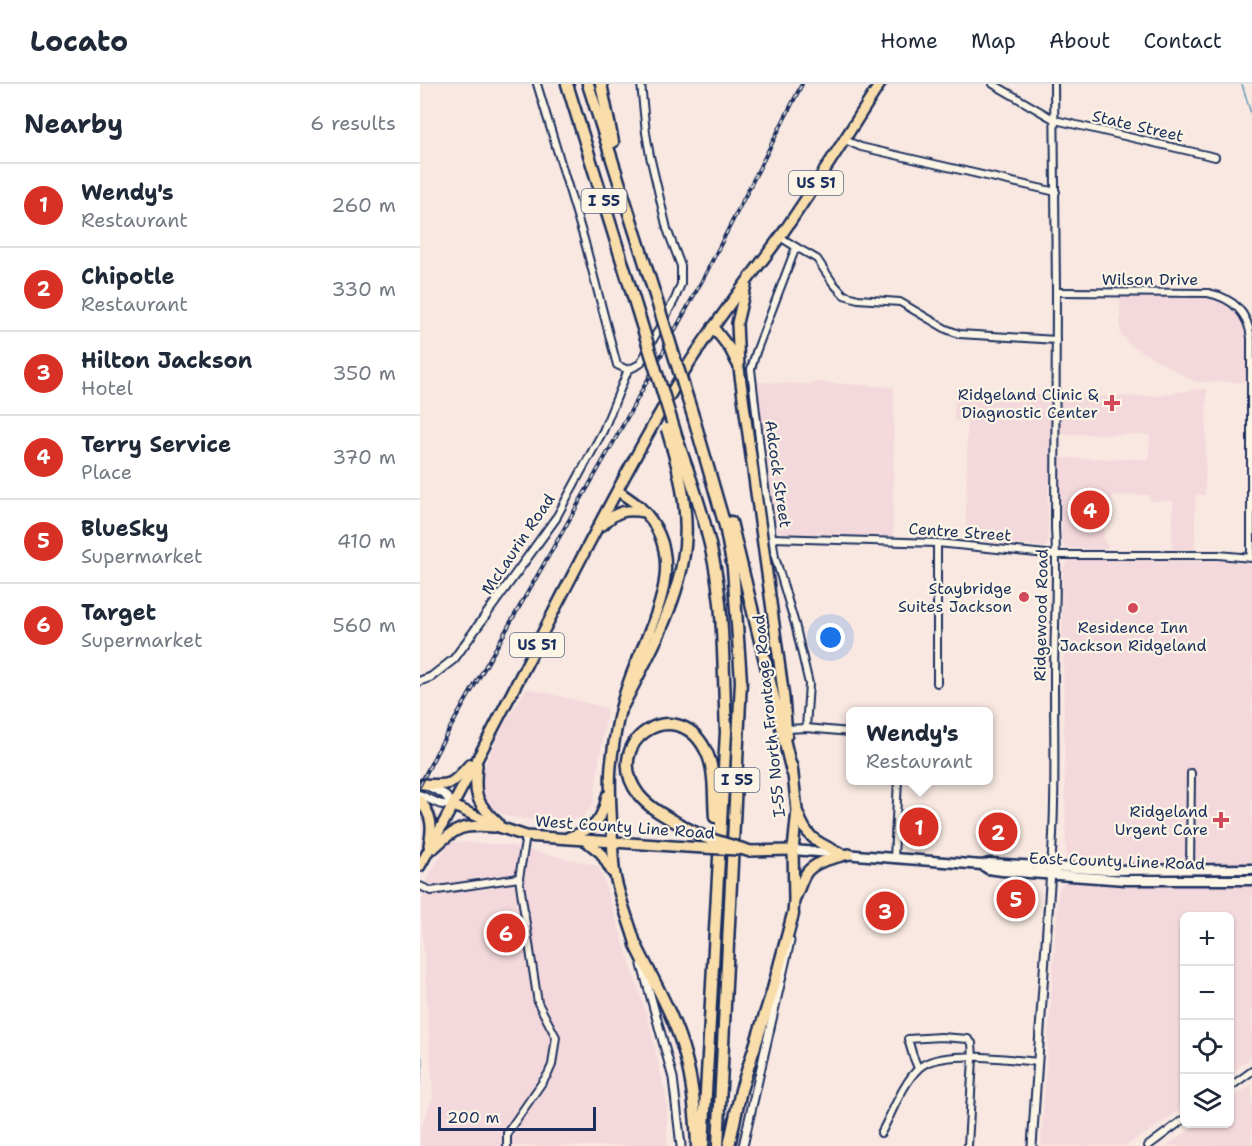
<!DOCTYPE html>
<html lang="en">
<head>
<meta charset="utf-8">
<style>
	body { margin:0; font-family:"Shantell Sans",sans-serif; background:#f2f2f3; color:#1f2937 }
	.controls { position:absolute; right:18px; bottom:18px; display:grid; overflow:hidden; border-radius:9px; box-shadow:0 2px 4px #0004 }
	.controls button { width:54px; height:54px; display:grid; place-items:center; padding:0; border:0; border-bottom:2px solid #e0e1e3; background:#fff; color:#1f2937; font:30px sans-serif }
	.scale { position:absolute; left:18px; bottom:15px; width:158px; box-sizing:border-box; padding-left:6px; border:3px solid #1b2f5e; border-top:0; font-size:16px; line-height:21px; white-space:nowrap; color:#1b2f5e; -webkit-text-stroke:4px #fcf5e5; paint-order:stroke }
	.you { position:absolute; left:411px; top:554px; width:21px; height:21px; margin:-15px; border:4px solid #fff; border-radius:50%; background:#1a73e8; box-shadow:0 0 0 9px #1a73e833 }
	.badge { display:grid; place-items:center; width:39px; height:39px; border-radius:50%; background:#d93025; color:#fff; font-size:20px; font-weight:700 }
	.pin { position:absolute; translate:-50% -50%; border:3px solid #fff; box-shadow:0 2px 6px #0006 }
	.popup { position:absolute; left:426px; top:623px; width:147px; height:78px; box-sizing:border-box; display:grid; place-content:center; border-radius:9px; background:#fff; filter:drop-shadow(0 2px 4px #0005); font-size:20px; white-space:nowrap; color:#747a83 }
	.popup b { font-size:22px; color:#1f2937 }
	.popup::after { content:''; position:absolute; left:50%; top:100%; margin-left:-12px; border:12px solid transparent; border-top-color:#fff }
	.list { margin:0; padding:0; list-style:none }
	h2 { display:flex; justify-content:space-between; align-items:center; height:78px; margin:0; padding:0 24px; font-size:26px }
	h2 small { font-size:20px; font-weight:400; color:#747a83 }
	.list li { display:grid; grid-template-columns:39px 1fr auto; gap:18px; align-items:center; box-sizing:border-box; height:84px; padding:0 24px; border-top:2px solid #e0e1e3 }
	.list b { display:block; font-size:22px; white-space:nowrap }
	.list p { margin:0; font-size:20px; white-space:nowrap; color:#747a83 }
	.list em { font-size:20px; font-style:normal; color:#747a83 }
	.icon { flex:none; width:33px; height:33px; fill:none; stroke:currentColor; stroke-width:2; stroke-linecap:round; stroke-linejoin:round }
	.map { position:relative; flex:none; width:832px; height:1062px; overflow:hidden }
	header { display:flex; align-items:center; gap:36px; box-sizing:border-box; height:84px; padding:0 30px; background:#fff; border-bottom:2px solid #e0e1e3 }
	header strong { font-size:28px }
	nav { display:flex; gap:33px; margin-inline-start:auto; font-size:21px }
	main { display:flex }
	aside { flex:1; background:#fff }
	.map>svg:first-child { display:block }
</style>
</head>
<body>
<header>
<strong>Locato</strong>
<nav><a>Home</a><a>Map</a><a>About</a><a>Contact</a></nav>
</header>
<main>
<aside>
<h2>Nearby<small>6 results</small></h2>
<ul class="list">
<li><span class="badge">1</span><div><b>Wendy's</b><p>Restaurant</p></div><em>260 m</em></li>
<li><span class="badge">2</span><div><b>Chipotle</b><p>Restaurant</p></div><em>330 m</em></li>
<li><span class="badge">3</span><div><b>Hilton Jackson</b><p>Hotel</p></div><em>350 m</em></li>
<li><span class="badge">4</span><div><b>Terry Service</b><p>Place</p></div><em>370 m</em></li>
<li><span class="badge">5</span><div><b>BlueSky</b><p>Supermarket</p></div><em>410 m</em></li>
<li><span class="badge">6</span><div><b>Target</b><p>Supermarket</p></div><em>560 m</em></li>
</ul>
</aside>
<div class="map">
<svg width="832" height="1062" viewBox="0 0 832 1062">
	<rect width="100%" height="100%" fill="#f8e8e1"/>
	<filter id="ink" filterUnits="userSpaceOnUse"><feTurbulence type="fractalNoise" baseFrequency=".0167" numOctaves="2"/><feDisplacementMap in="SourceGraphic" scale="12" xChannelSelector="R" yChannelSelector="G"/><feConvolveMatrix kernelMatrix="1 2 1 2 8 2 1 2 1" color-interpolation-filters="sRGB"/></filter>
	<g filter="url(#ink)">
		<g fill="#f4d9dc">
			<polygon points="700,211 778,211 794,213 809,220 815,226 826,243 827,298 775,298 712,262 701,251 700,246"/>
			<polygon points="334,298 392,300 396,298 474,303 473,452 364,450 357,446 353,437"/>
			<polygon points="777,305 787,305 785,411 776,411 775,415 775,465 752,465 753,417 730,417 729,411 692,412 692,435 684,435 684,456 688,462 687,465 645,464 642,458 638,374 729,375 730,351 638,350 638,313 737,312"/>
			<polygon points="535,306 633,311 633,377 628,408 628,459 625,463 546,456 547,337 534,337"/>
			<polygon points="650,476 805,477 832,480 832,779 646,779 642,511 643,484"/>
			<polygon points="107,604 187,624 173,721 162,733 143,739 89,733 69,723 61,706 61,689 83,642"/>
			<polygon points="29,757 87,761 179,782 230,941 247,1018 247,1062 0,1062 0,1047 13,1012 1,828 6,796"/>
			<polygon points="646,797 832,801 832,973 810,990 810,832 764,832 764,1023 735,1044 705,1062 623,1062 621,1057 638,812 640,803"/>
			<polygon points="832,1000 832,1062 746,1062 778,1040 810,1040 810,1016"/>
		</g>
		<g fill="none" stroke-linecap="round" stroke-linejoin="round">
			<g stroke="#6397b8" stroke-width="1.5">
				<polyline points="822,0 832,33"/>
				<polyline points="0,969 3,979 0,1000"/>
			</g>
			<g stroke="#1b2f5e" stroke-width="10">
				<g id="minor">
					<polyline points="117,0 164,155 197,281 208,286 220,280 255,215 261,200 261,182 247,145 230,72 226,49 221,0"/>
					<polyline points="573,0 635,36 795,73"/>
					<polyline points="425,56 441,63 636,108"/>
					<polyline points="360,153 376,163 336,268 331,285 343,389 355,473 375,540 389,600 386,644"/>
					<polyline points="376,163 397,175 413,199 424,211 438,215 480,218 526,245 539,250 636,256"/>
					<path d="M636,208L788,209C813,214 828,229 831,254V466L830,473"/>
					<polyline points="136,434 183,347 208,286"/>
					<polyline points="353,454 517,459 637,471 798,471 832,474"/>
					<polyline points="517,599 517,459"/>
					<polyline points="366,645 386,644 430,648"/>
					<polyline points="474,774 478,696"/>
					<path d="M631,783C636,721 634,658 634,595C634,545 638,494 635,444L636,208L634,0"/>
					<polyline points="770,786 771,689"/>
					<polyline points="99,794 106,752"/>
					<polyline points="0,802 11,807 99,794 118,919 136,953 132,981 128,990 87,1049 87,1062"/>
					<polyline points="498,984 493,972 488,955 521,953 548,955 552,959 553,974 548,1062"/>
					<polyline points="810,1003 832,987"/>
					<path d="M461,1049C472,1029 483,999 499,984C520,964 590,976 618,978"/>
					<polyline points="728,1062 764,1035"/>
				</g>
			</g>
			<g stroke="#1b2f5e" stroke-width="11">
				<g id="tertiary">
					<polyline points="0,597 11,593 34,575 136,434"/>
					<polyline points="8,702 24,710 34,722"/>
					<polyline points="0,711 20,720 34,722"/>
					<polyline points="222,881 253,994 261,1062"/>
					<polyline points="323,1062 370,857"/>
					<polyline points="612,1062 631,786"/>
				</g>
			</g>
			<g stroke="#1b2f5e" stroke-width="13">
				<g id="secondary">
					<polyline points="373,766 562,781 569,779 686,786 832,785"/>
					<polyline points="562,781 568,785 582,787 705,796 832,796"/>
				</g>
			</g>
			<g stroke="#1b2f5e" stroke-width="14">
				<g id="primary">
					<polyline points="326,201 317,239 319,284 364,614 367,651"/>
					<polyline points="293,243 310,265 317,279"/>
					<path d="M198,407C205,412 213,417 220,423C274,476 229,541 209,597C199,624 194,654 191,682C189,703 191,724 192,746C193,762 192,780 196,796C201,818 210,840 216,861"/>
					<path d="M183,441C196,427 206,425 224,428"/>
					<path d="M57,681C54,711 55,718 78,739"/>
					<polyline points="372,682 377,726 373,766 374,816 373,830"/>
					<path d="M3,700C31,702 32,701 50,680"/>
					<path d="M0,717C12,731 13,743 9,761"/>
					<polyline points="34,722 79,743 106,752 267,763"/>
					<path d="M378,729C387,755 397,758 420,769"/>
					<path d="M149,753C174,745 182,738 187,712"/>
					<polyline points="166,757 181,769 192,788"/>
					<path d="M14,764C36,743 44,740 74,743"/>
					<polyline points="329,767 373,766"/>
					<path d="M0,782C87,625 163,462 253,306C284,252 323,203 360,153C395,103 427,51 460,0"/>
					<path d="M375,814C379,806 381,798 385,791C393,777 415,774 429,770"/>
				</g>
			</g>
			<g stroke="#1b2f5e" stroke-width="15">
				<g id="motorway">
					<polyline points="147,0 220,235"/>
					<polyline points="168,0 234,208"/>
					<polyline points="181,0 193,58"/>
					<polyline points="274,335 305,442 313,484 321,597 298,1062"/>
					<path d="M260,364C278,414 295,466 300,519C304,562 304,605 306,648L283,1062"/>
					<polyline points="311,438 372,688"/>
					<path d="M201,625C224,580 255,526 263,476C270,440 263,401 253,366"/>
					<path d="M268,745C251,735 231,726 219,711C179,658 256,609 285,665C296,685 293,710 295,733"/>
					<path d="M216,861C233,896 255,933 265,971C273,1000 276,1032 277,1062"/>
					<polyline points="309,1062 321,1006 353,905 373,830"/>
				</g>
			</g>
			<use href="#minor" stroke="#fcf5e5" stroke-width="6"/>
			<use href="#tertiary" stroke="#fcf5e5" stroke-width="7"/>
			<use href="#secondary" stroke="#fcf5e5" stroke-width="8"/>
			<use href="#primary" stroke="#f9deab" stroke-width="9"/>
			<use href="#motorway" stroke="#f9deab" stroke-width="10"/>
			<g stroke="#1b2f5e" stroke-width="4">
				<polyline id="rail" points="0,701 21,660 192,361 284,193 382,0"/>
			</g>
			<use href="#rail" stroke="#fcf5e5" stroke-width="1.5" stroke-dasharray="4.5" stroke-linecap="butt"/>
			<g stroke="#1b2f5e" stroke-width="14" stroke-linecap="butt">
				<polyline id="primary-bridge" points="267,763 318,766"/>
			</g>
			<g stroke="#1b2f5e" stroke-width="15" stroke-linecap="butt">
				<g id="motorway-bridge">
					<polyline points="234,208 274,335"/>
					<polyline points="220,235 260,364"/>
					<polyline points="247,345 253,366"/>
					<polyline points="268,745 287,754 329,767"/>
				</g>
			</g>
			<use href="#primary-bridge" stroke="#f9deab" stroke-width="9"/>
			<use href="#motorway-bridge" stroke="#f9deab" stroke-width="10"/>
		</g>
	</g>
	<g fill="#d1495b" stroke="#fcf5e5" stroke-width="2">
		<path d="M689 310h6v6h6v6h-6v6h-6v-6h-6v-6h6z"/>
		<circle cx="604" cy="513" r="6"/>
		<circle cx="713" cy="524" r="6"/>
		<path d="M798 727h6v6h6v6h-6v6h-6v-6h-6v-6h6z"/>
	</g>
	<g text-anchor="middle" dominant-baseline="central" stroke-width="4.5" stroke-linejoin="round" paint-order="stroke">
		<g fill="#fcf5e5" stroke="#5e6a86" stroke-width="1.5">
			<rect x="369" y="87" width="54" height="24" rx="4.5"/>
			<rect x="161.5" y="105" width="45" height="24" rx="4.5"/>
			<rect x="90" y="549" width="54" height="24" rx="4.5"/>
			<rect x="294.5" y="684" width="45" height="24" rx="4.5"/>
		</g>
		<g font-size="15" font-weight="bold" fill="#1b2f5e">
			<text x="396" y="99">US 51</text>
			<text x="184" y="117">I 55</text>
			<text x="117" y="561">US 51</text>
			<text x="317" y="696">I 55</text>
		</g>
		<g font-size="16" fill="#1b2f5e" stroke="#fcf5e5">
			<text transform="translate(718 42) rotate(13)">State Street</text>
			<text x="730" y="195">Wilson Drive</text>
			<text transform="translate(358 390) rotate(82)">Adcock Street</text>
			<text transform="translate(540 448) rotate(4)">Centre Street</text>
			<text transform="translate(98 460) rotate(-56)">McLaurin Road</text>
			<text transform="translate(621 531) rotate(-89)">Ridgewood Road</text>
			<text transform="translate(349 632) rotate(-96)">I-55 North Frontage Road</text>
			<text transform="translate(205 743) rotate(4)">West County Line Road</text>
			<text transform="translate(697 777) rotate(2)">East County Line Road</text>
		</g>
		<g font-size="16" fill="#1b2f5e" stroke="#fcf5e5" text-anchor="end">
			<text x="678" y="310">Ridgeland Clinic &amp;<tspan x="678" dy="18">Diagnostic Center</tspan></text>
			<text x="592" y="504">Staybridge<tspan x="592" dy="18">Suites Jackson</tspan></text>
			<text x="713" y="543" text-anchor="middle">Residence Inn<tspan x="713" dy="18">Jackson Ridgeland</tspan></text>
			<text x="788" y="727">Ridgeland<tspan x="788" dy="18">Urgent Care</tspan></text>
		</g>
	</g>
</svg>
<div class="controls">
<button>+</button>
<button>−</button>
<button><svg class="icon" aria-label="locate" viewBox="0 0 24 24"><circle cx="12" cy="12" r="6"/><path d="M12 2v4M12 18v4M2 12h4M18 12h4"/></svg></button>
<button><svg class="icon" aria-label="layers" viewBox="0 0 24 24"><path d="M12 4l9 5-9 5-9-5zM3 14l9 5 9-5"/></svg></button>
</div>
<div class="scale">200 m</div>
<div class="you"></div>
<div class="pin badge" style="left:499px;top:743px">1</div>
<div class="popup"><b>Wendy's</b>Restaurant</div>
<div class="pin badge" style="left:578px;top:748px">2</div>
<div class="pin badge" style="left:465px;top:827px">3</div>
<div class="pin badge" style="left:670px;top:426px">4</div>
<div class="pin badge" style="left:596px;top:815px">5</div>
<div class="pin badge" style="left:86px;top:849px">6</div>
</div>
</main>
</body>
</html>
